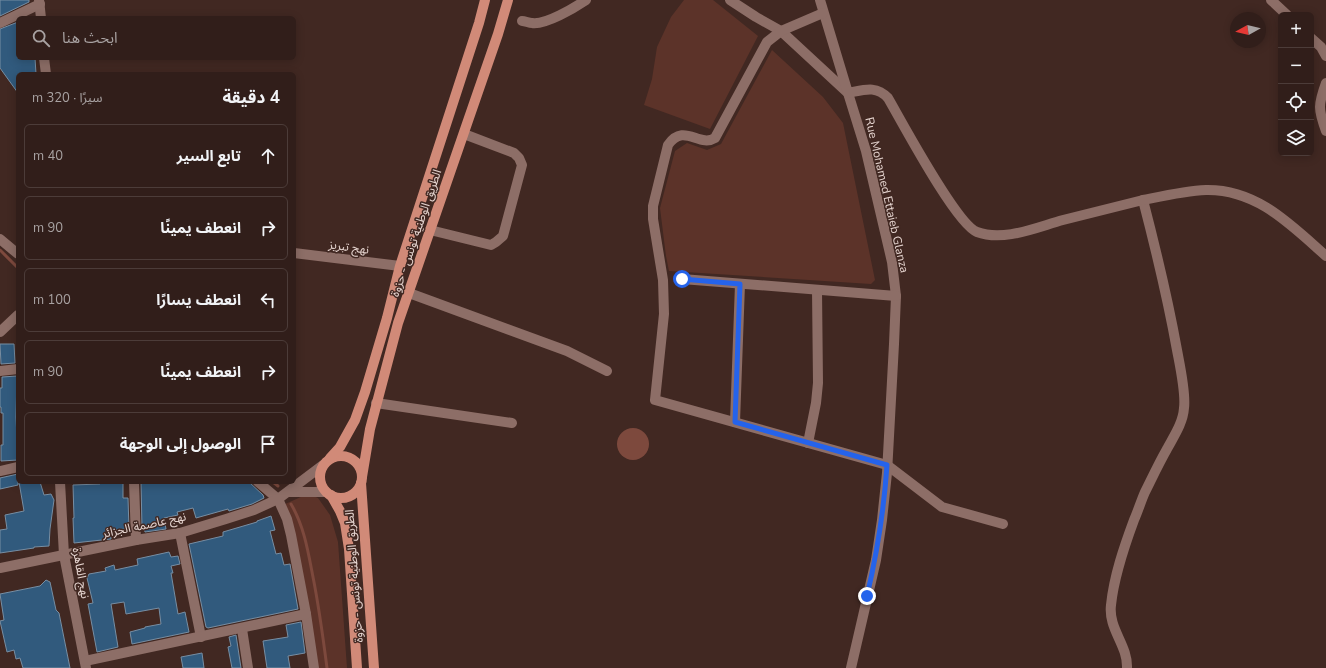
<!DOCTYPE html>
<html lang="ar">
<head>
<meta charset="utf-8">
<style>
	body { margin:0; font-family:"Nunito Sans","Noto Sans Arabic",sans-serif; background:#392723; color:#f1f3f6; direction:rtl }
	.controls { position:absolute; right:12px; top:12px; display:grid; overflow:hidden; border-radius:6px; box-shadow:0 2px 10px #0003 }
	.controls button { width:36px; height:36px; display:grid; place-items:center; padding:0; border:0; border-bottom:1px solid #4c3c39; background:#311e1a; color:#f1f3f6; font:20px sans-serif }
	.compass { position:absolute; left:1230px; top:12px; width:36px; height:36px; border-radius:50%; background:#311e1a; box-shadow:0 2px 10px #0003; rotate:262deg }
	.stop { position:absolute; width:12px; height:12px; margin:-9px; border:3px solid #2563eb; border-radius:50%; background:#fff }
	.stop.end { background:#2563eb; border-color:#fff; box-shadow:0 1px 4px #0008 }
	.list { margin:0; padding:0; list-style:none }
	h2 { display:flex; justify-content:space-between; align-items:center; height:52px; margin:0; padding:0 16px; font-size:17px }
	h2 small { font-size:13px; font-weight:400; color:#a8a2a2 }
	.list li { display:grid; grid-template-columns:26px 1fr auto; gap:12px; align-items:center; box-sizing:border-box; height:64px; margin:0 8px 8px; padding:0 8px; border:1px solid #4c3c39; border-radius:6px }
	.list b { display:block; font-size:15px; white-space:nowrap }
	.list em { font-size:13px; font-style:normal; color:#a8a2a2 }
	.icon { flex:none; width:22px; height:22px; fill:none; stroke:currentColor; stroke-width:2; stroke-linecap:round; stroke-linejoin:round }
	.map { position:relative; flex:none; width:1326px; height:668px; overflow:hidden; direction:ltr }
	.search { position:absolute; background:#311e1a; box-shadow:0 2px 10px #0003; left:16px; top:16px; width:280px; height:44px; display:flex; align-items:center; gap:10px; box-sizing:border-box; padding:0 14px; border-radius:6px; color:#a8a2a2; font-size:15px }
	.panel { position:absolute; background:#311e1a; box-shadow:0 2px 10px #0003; left:16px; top:72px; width:280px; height:412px; border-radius:6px; direction:rtl }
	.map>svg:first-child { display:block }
</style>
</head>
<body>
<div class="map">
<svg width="1326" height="668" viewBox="0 0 1326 668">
	<rect width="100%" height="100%" fill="#412822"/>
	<g fill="#5c3329">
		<polygon points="684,0 713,0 758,36 710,129 644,105 652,79 657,47 671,17"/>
		<polygon points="772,50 823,97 843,123 875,280 871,284 669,271 666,256 660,208 675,151 687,143 707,150 721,144"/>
		<polygon points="311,495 318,498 330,515 338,542 347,668 318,668 283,505 303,496"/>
	</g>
	<circle fill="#7d493d" cx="633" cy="444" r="16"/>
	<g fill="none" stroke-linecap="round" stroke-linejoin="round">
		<g stroke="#7d493d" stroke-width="3">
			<polyline points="0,250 18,268"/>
			<polyline points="273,482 278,486"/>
			<path d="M291,504C304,526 308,551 313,577C319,607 323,637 327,668"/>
		</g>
	</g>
	<g fill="#315a7d" stroke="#778ea3">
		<polygon points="0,0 29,0 29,2 0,16"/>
		<polygon points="18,22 18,58 35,58 36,74 18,74 18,93 0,68 0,29"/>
		<polygon points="0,344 14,344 15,363 1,364"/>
		<polygon points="17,376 16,417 18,460 1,461 1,445 3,445 3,413 1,413 1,407 0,407 0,388 2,388 2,377"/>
		<polygon points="18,474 18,485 0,489 0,478"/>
		<polygon points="19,482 40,482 44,495 51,494 54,500 50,529 49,546 34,547 34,548 0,553 0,530 7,529 5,515 24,511"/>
		<polygon points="100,482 123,482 123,498 128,498 129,529 110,530 111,539 74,543 73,518 74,518 73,485 100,484"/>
		<polygon points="141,482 249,482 263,495 264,498 252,504 229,511 228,509 196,518 193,508 177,512 178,515 164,518 166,529 145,532 144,528 142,528"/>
		<polygon points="271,516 275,530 270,531 276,554 281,553 284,565 290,564 298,609 208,628 206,627 189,544 223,536 223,532 257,522 257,521"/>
		<polygon points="169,552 171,557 178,556 180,564 171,566 173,573 171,573 178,614 185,612 189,632 132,644 130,632 145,628 145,627 161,624 159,608 126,614 124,602 111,604 118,647 97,652 88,604 93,603 87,578 89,574 106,571 105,568 114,565 115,570 138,565 137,559"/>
		<polygon points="46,580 50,582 56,610 59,613 70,668 23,668 20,658 16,659 14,650 7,652 0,621 4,620 0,594 40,586"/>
		<polygon points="301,622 305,653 288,656 290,668 267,668 263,641 288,637 286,625"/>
		<polygon points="236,635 241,668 232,668 228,647 231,646 229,637"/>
		<polygon points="202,653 204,668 183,668 181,657"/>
	</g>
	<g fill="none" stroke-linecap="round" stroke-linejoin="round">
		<g stroke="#8d6e67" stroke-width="10">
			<polyline points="39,0 41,18"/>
			<polyline points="730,0 756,17 781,31 848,93 866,151 892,262 896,296 894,344 887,473 882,520 876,560 851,668"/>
			<path d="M820,0L848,93C864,90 876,85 888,98C902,122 956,224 977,232C1004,242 1037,227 1063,220C1090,213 1116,207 1143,200C1156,250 1168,300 1177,350C1180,366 1186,393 1184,408C1183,423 1174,436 1167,449C1159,463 1152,478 1145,492C1141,501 1138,511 1134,520C1124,547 1114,576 1111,605C1108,629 1128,645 1127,668"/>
			<polyline points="1271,0 1287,15"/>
			<path d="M823,13L781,31L767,42L715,138C699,148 684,122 668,145L653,206V219L663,280L664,314L655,400L887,465L942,507L1003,524"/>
			<path d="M522,21C525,21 529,23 532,23C546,25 574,8 586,0"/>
			<polyline points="0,23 40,4"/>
			<polyline points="1311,38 1321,47 1326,56"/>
			<polyline points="44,58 46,74"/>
			<path d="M1326,83C1318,105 1318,109 1326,131"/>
			<path d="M1143,200C1163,196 1185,191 1206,190C1257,189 1291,225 1326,256"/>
			<polyline points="430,230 491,245 496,242 503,236 522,165 519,158 514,153 464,134"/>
			<polyline points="0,239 18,254"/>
			<polyline points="294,253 400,266"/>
			<polyline points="682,279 896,296"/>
			<polyline points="409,293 567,351 607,371"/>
			<polyline points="0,332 18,315"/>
			<polyline points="0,371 18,369"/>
			<polyline points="376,403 512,423"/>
			<polyline points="735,422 740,284"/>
			<polyline points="808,443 816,403 818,383 817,290"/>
			<polyline points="0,471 18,467"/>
			<polyline points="60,482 64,555 86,668"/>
			<polyline points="134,482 136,540"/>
			<polyline points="258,482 278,499 287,519 291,535 306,614 314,668"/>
			<polyline points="288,492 326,492"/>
			<polyline points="180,533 201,637"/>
			<polyline points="0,568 136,540 180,533 226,519 254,510 278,499 323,465"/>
			<polyline points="242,629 248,668"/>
			<polyline points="85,661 306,614"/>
		</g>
		<g stroke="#d18a78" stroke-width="10">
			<circle cx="341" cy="477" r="21"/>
			<polyline points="330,458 340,447 355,420 365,392 387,318 400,266 479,23 485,0"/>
			<polyline points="362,477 370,429 398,323 498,34 508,0"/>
			<polyline points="361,483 374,668"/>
			<polyline points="331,495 340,511 345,523 349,549 357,668"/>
		</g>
	</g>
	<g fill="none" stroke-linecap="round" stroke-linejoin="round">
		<path stroke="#2563eb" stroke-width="5" d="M682,279L740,284L735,422L887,465C884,510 877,553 867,596"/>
	</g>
	<g text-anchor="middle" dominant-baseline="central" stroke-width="3" stroke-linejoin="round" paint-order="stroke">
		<g font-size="12" fill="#e6d5d0" stroke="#412822">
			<text transform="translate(887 195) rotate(77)">Rue Mohamed Ettaieb Glanza</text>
			<text transform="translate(416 233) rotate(-71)">الطريق الوطنية تونس - حزوة</text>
			<text transform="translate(349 247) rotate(8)">نهج تبريز</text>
			<text transform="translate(144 525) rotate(-12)">نهج عاصمة الجزائر</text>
			<text transform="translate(81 573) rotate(80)">نهج القاهرة</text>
			<text transform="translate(354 576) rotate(-94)">الطريق الوطنية تونس - حزوة</text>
		</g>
	</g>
</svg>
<div class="controls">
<button>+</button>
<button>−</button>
<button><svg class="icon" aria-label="locate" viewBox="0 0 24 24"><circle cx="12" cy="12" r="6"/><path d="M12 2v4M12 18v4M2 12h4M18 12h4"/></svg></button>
<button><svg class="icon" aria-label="layers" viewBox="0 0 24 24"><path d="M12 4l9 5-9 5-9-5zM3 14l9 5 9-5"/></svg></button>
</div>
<svg class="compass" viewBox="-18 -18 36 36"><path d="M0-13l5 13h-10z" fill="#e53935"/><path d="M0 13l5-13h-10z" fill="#a8a2a2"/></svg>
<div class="stop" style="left:682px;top:279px"></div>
<div class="stop end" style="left:867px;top:596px"></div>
<div class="search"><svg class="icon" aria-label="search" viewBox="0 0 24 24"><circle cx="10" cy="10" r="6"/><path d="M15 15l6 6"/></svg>ابحث هنا</div>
<section class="panel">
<h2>4 دقيقة<small>سيرًا · 320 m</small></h2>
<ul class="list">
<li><svg class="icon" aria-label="ahead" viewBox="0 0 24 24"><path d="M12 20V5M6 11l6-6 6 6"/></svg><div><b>تابع السير</b></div><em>40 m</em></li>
<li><svg class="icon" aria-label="right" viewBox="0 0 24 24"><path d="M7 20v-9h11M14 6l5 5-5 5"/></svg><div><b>انعطف يمينًا</b></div><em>90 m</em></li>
<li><svg class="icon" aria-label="left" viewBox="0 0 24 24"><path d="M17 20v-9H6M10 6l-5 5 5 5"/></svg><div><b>انعطف يسارًا</b></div><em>100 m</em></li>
<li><svg class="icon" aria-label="right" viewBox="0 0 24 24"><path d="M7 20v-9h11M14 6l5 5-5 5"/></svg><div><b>انعطف يمينًا</b></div><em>90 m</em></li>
<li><svg class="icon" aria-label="arrive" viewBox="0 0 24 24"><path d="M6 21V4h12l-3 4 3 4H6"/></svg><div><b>الوصول إلى الوجهة</b></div></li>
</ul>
</section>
</div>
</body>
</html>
